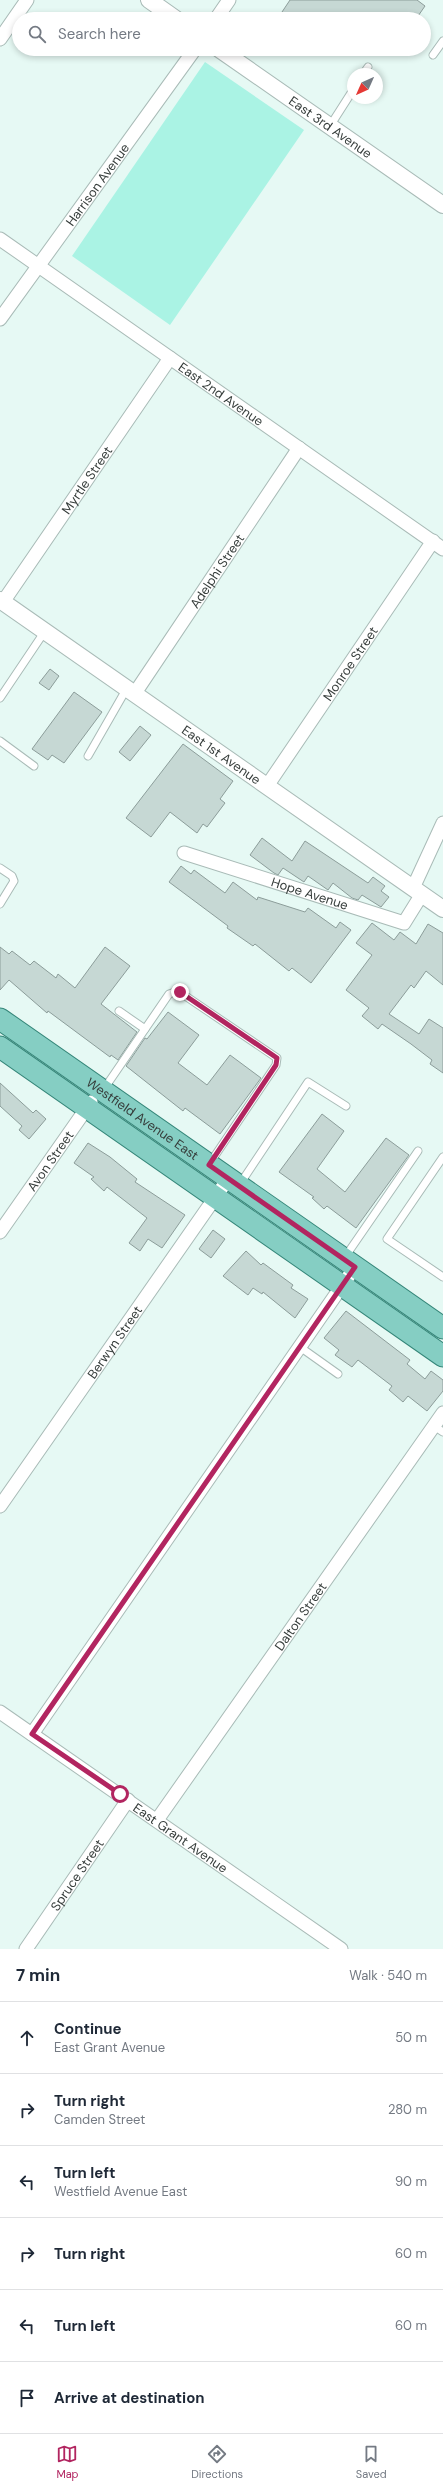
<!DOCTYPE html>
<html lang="en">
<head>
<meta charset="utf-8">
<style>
	body { margin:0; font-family:"DM Sans",sans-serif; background:#f2f2f3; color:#1f2937 }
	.compass { position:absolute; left:347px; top:68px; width:36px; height:36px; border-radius:50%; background:#fff; box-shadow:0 2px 6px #0003; rotate:225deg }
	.stop { position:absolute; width:12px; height:12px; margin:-9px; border:3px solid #b22560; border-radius:50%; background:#fff }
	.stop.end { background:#b22560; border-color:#fff; box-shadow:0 1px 4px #0008 }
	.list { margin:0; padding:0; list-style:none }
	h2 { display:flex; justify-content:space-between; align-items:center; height:52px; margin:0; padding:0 16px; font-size:17px }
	h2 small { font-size:13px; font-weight:400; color:#747a83 }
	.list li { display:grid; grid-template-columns:26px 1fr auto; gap:12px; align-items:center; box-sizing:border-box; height:72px; padding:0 16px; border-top:1px solid #e0e1e3 }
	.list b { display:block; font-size:15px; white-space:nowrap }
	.list p { margin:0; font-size:13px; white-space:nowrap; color:#747a83 }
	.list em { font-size:13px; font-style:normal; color:#747a83 }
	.icon { flex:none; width:22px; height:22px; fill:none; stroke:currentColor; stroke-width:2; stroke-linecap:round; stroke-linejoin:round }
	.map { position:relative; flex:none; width:443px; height:1949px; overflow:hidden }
	.search { position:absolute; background:#fff; box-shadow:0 2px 6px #0003; left:12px; right:12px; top:12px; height:44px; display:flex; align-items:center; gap:10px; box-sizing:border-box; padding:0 14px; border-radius:22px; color:#747a83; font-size:15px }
	.sheet { height:484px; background:#fff }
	nav { display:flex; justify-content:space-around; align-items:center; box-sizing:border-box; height:56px; border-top:1px solid #e0e1e3; background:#fff; font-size:11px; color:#747a83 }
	nav a { display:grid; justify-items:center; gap:2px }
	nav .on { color:#b22560 }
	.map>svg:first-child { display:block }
</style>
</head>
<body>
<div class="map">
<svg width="443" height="1949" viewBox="0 0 443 1949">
	<rect width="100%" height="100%" fill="#e6f9f4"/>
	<polygon fill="#aaf3e4" points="205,62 304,130 170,325 72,256"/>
	<g fill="#c6d8d4" stroke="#8c9d9a">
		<polygon points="290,0 417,0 425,6 416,19 382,19 376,15 373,19 286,19 280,15"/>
		<polygon points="50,669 59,676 49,690 39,683"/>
		<polygon points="74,692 102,712 64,763 52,755 48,760 32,749"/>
		<polygon points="140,726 151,735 130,761 119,752"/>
		<polygon points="183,744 233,781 220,799 225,803 207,827 203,824 197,833 170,812 151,837 126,818"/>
		<polygon points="262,838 292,861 305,841 368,883 373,877 385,886 381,891 389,897 381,907 362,895 358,900 352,898 333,883 328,890 308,876 304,882 283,868 278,875 274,873 250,855"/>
		<polygon points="181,866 191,874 194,870 225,893 233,882 257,900 258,897 305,912 308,908 336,928 340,922 351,930 311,983 292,968 289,971 255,944 253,946 227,928 228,926 169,882"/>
		<polygon points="372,923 394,940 400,932 416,944 428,924 443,933 443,985 426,971 414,988 411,985 389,1014 419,1034 429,1019 443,1028 443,1073 430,1064 432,1060 411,1044 382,1024 378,1029 362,1016 369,1008 346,990 372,955 356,943"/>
		<polygon points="0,947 9,954 12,951 30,965 34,961 56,978 58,974 75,988 105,947 130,966 101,1004 137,1032 118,1060 111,1055 110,1057 48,1011 47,1013 9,980 0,990"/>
		<polygon points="168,1012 199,1035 178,1063 207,1085 230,1055 261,1078 220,1134 185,1108 183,1111 126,1066 145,1038 147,1039"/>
		<polygon points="0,1083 33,1113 36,1110 46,1119 29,1139 19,1130 22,1126 0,1106"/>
		<polygon points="322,1114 344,1131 317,1169 345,1192 386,1138 409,1155 356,1228 327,1206 324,1209 312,1198 314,1197 279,1172"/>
		<polygon points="88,1143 110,1157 137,1179 135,1182 185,1215 162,1248 148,1239 140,1251 129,1243 147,1218 107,1187 104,1191 91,1179 94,1177 74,1163"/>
		<polygon points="213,1230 225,1239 211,1258 199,1249"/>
		<polygon points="246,1251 261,1265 263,1263 293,1285 291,1288 308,1299 295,1318 263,1292 262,1294 253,1288 248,1295 223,1276"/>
		<polygon points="346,1311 410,1360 407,1364 425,1379 431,1371 443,1380 443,1391 427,1411 408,1396 403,1402 389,1390 392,1386 358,1360 352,1367 335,1355 339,1350 324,1338"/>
	</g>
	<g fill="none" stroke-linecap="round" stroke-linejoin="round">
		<g stroke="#a9bbb7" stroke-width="9">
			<g id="service">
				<polyline points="433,55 443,41"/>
				<polyline points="363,74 368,67"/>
				<polyline points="330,126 353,90"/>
				<polyline points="0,698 45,631"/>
				<polyline points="0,741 34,766"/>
				<polyline points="88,756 127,688"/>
				<polyline points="0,868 12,876 14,881 0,904"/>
				<polyline points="119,1011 145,1029"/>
				<polyline points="104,1089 169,994 175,992 184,995 277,1058 276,1065 210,1163"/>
				<polyline points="443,1157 387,1239 443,1277"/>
				<polyline points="240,1184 308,1082 346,1106"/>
				<polyline points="345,1257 418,1151"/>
				<polyline points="300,1347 338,1374"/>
				<polyline points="434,1426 443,1432"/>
			</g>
		</g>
		<g stroke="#a9bbb7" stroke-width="15">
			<g id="minor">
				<polyline points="216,19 229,0"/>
				<polyline points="0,39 27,0"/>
				<path id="s1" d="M0,239L443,549"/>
				<path id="s2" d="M0,319L195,49"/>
				<path id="s3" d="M3,602L170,358"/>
				<path id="s4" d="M135,693L299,448"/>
				<path id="s5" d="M267,786L433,541"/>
				<path id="s6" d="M184,853L404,923L422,894"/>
				<polyline points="413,888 443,823"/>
				<path id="s7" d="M0,1232L91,1102"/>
				<path id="s8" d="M0,1506L228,1179"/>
				<path id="s9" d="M0,1712L341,1949"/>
				<polyline points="32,1734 355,1267"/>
				<path id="s10" d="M157,1820L443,1413"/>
				<path id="s11" d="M26,1949L128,1800"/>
			</g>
		</g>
		<g stroke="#a9bbb7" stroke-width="18">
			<g id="tertiary">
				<polyline points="149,0 176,19"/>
				<path id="s12" d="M219,49L443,205"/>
				<path id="s13" d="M0,600L443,909"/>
			</g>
		</g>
		<g stroke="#358679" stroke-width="23">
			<g id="primary">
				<path id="s14" d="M0,1019L443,1328"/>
				<polyline points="0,1047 443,1356"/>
			</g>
		</g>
		<use href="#service" stroke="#fff" stroke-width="7"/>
		<use href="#minor" stroke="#fff" stroke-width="13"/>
		<use href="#tertiary" stroke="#fff" stroke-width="16"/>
		<use href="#primary" stroke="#85cec3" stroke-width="21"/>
	</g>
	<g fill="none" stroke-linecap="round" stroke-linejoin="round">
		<polyline stroke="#b22560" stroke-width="5" points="120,1794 32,1734 355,1267 209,1165 276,1065 277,1058 180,992"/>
	</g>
	<g text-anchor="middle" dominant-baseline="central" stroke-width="3.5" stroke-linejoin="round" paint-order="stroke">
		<g font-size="13" fill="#363d3b" stroke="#fff">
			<text stroke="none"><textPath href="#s12" startOffset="136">East 3rd Avenue</textPath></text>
			<text stroke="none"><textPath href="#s2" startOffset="166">Harrison Avenue</textPath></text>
			<text stroke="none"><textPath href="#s1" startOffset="270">East 2nd Avenue</textPath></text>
			<text stroke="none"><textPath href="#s3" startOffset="148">Myrtle Street</textPath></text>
			<text stroke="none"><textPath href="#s4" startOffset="147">Adelphi Street</textPath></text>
			<text stroke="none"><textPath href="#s5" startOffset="148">Monroe Street</textPath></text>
			<text stroke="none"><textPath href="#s13" startOffset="270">East 1st Avenue</textPath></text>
			<text stroke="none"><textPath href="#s6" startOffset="132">Hope Avenue</textPath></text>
			<text stroke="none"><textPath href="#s14" startOffset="174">Westfield Avenue East</textPath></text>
			<text stroke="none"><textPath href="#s7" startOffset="87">Avon Street</textPath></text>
			<text stroke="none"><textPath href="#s8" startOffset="200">Berwyn Street</textPath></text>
			<text stroke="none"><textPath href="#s10" startOffset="249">Dalton Street</textPath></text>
			<text stroke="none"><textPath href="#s9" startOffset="220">East Grant Avenue</textPath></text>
			<text stroke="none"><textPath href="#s11" startOffset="90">Spruce Street</textPath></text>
		</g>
	</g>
</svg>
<svg class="compass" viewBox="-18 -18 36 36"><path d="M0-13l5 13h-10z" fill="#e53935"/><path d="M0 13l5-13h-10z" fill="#747a83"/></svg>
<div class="stop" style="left:120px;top:1794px"></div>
<div class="stop end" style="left:180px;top:992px"></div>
<div class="search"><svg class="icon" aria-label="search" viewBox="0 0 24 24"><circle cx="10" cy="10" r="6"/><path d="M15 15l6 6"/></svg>Search here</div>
</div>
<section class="sheet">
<h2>7 min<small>Walk · 540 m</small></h2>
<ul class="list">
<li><svg class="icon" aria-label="ahead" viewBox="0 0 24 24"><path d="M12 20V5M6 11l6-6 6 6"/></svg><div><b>Continue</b><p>East Grant Avenue</p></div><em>50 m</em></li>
<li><svg class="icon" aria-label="right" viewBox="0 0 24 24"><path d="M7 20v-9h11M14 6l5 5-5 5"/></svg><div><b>Turn right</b><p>Camden Street</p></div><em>280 m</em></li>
<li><svg class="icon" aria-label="left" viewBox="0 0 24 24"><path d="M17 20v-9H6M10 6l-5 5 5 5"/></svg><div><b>Turn left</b><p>Westfield Avenue East</p></div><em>90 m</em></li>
<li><svg class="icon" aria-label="right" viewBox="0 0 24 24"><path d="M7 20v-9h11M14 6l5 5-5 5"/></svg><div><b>Turn right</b></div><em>60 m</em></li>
<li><svg class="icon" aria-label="left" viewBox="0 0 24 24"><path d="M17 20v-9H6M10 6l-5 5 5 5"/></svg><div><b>Turn left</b></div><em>60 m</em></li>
<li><svg class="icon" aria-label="arrive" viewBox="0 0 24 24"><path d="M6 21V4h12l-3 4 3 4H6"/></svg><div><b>Arrive at destination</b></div></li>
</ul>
</section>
<nav>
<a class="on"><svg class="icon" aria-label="map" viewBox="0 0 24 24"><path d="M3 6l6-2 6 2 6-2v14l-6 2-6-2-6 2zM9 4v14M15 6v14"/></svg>Map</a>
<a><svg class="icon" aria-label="directions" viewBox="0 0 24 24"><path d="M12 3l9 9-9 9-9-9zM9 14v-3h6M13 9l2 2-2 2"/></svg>Directions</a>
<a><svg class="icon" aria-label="saved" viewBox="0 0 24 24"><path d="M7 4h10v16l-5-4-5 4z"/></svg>Saved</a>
</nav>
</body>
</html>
